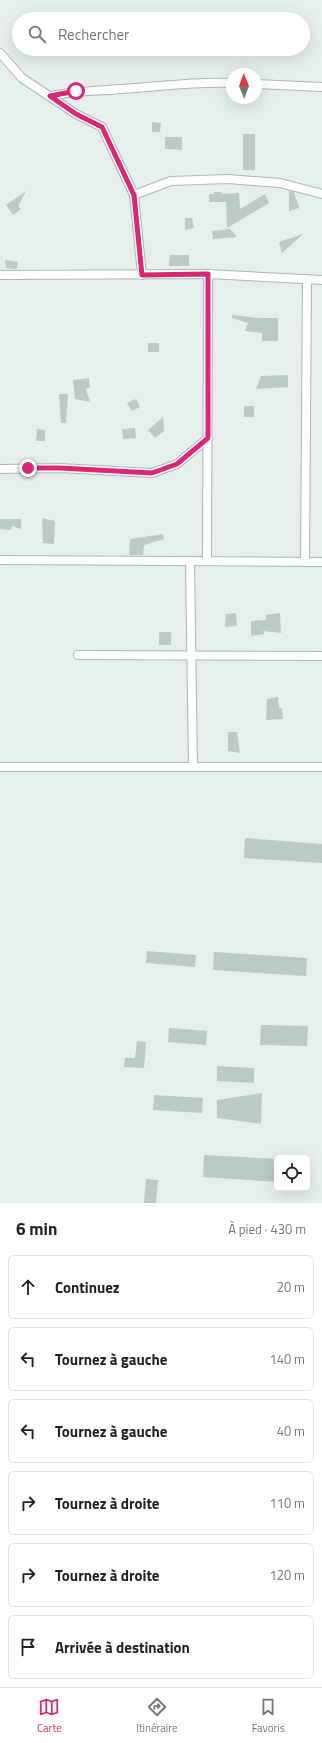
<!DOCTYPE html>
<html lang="fr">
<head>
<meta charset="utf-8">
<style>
	body { margin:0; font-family:"Titillium Web",sans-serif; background:#f2f2f2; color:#202124 }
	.controls { position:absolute; right:12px; bottom:12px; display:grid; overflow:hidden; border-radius:6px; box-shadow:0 4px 16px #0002 }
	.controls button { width:36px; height:36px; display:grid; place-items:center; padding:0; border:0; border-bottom:1px solid #e0e0e0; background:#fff; color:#202124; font:20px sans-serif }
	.compass { position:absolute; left:226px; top:68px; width:36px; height:36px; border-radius:50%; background:#fff; box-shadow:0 4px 16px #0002; rotate:359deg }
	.stop { position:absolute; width:12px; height:12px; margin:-9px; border:3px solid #db2777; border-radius:50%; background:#fff }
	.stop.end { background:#db2777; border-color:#fff; box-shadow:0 1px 4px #0008 }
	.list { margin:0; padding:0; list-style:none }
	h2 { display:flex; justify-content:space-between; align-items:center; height:52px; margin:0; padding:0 16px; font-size:17px }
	h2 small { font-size:13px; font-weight:400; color:#757577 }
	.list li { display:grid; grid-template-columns:26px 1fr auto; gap:12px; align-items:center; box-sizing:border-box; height:64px; margin:0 8px 8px; padding:0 8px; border:1px solid #e0e0e0; border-radius:6px }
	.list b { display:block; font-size:15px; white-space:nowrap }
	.list em { font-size:13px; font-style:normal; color:#757577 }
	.icon { flex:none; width:22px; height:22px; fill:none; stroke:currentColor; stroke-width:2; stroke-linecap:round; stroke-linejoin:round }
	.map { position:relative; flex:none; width:322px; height:1203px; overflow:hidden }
	.search { position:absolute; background:#fff; box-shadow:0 4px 16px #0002; left:12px; right:12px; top:12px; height:44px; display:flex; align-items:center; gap:10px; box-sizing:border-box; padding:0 14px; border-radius:22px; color:#757577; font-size:15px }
	.sheet { height:484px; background:#fff }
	nav { display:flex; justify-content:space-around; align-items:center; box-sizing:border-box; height:56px; border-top:1px solid #e0e0e0; background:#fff; font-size:11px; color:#757577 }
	nav a { display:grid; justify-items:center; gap:2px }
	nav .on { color:#db2777 }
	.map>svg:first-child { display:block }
</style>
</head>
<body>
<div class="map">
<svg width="322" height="1203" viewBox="0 0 322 1203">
	<rect width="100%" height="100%" fill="#e6efeb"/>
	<g fill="#bbcac4">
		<polygon points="152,122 161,123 160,132 152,132"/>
		<rect x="243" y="134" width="12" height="36"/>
		<polygon points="165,137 182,137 182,150 165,149"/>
		<polygon points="26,191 18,206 21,209 13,215 6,205"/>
		<polygon points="289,191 294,192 299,208 289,211"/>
		<polygon points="214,192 222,192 222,194 239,193 240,209 265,194 269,203 227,228 226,202 209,202 209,194 214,194"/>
		<polygon points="185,218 192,218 194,228 185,230"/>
		<polygon points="230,229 237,237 213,239 212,231"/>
		<polygon points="303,234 282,253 279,242"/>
		<polygon points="170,255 189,255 189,266 169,266"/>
		<polygon points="5,260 18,262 17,269 6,268"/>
		<polygon points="232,315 258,318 278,318 278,341 262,341 262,333 245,331 248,323 232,318"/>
		<rect x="148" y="343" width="11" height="9"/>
		<polygon points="288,375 288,387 256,389 261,376"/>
		<polygon points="89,378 90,388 86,389 90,402 75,399 73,380"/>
		<polygon points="59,394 68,394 66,423 61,423"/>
		<polygon points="136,399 140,407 132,411 127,403"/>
		<rect x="244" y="406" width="10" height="11"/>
		<polygon points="163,417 164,431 155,438 148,430"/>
		<polygon points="135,428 136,438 123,439 122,429"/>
		<polygon points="37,429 45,430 45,441 36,441"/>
		<polygon points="42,518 55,521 54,544 43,543"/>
		<polygon points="0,519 21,519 21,529 12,526 11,530 0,529"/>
		<polygon points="163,534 164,539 144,545 143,555 129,555 130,539"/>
		<polygon points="236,613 237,626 225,627 226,614"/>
		<polygon points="280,613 281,633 263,631 264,634 251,636 251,621 266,620 266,615"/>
		<rect x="159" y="632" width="12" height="13"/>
		<polygon points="278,697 279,708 282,708 283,719 266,720 267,699"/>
		<polygon points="228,732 237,732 240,753 228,751"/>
		<polygon points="245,838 322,844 322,863 244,858"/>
		<polygon points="147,951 196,955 195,967 146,963"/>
		<polygon points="214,952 307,958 306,976 213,970"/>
		<polygon points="261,1025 308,1026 307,1046 260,1045"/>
		<polygon points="169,1028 207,1031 206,1045 168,1042"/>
		<polygon points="137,1041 146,1042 144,1068 124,1067 125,1058 135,1058"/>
		<polygon points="217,1066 254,1068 254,1083 217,1081"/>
		<polygon points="262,1093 261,1124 217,1118 217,1100"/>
		<polygon points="154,1095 203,1098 202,1113 153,1110"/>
		<polygon points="204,1155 277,1159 277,1182 203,1177"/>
		<polygon points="146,1179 158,1180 156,1203 144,1203"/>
	</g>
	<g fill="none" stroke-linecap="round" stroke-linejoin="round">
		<g stroke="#a8b8b2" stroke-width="10">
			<g id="minor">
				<polyline points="0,53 22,78 76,114 102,127 134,195 142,275"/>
				<polyline points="256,84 322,87"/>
				<path d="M50,96C74,91 97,91 121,89C159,87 194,81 232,83"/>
				<polyline points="134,195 171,181 228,179 280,183 322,194"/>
				<polyline points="0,275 208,274 322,280"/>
				<polyline points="0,469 60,468 152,473 177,464 208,438"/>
				<polyline points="0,560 322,562"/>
				<polyline points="190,561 193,767"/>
				<polyline points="207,561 208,274"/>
				<polyline points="305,562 307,279"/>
				<polyline points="78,655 322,656"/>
				<polyline points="0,767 322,767"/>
			</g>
		</g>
		<use href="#minor" stroke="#fff" stroke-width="8"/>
	</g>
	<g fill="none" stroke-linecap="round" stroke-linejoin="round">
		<polyline stroke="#db2777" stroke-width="5" points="28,468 60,468 152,473 177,464 208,438 208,274 142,275 134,195 102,127 76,114 50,96 76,91"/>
	</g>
</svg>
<div class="controls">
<button><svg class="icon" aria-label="locate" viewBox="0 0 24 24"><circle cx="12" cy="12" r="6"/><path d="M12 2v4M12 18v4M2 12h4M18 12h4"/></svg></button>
</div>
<svg class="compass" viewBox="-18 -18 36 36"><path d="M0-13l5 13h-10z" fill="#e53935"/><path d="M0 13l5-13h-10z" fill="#757577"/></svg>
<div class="stop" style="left:76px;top:91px"></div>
<div class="stop end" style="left:28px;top:468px"></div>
<div class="search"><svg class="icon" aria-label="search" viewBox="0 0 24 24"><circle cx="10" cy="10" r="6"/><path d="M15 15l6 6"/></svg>Rechercher</div>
</div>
<section class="sheet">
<h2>6 min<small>À pied · 430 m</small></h2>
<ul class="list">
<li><svg class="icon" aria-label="ahead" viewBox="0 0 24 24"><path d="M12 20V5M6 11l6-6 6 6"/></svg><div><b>Continuez</b></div><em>20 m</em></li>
<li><svg class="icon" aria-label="left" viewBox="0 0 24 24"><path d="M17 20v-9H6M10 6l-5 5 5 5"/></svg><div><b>Tournez à gauche</b></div><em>140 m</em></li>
<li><svg class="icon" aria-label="left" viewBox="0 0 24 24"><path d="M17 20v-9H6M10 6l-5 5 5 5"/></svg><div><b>Tournez à gauche</b></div><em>40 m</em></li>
<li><svg class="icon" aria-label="right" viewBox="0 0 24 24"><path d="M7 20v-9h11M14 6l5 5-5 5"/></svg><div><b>Tournez à droite</b></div><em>110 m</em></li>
<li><svg class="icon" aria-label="right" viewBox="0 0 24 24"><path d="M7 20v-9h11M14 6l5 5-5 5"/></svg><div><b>Tournez à droite</b></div><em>120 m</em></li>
<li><svg class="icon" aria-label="arrive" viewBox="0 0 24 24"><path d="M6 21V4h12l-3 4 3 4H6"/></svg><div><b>Arrivée à destination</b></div></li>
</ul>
</section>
<nav>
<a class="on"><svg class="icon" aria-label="map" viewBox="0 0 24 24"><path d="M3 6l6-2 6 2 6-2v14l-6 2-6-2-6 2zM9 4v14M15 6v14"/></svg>Carte</a>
<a><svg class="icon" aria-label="directions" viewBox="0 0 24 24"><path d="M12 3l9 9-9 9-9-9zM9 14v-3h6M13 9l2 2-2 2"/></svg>Itinéraire</a>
<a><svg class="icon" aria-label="saved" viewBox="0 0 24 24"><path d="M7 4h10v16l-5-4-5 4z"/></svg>Favoris</a>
</nav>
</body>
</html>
